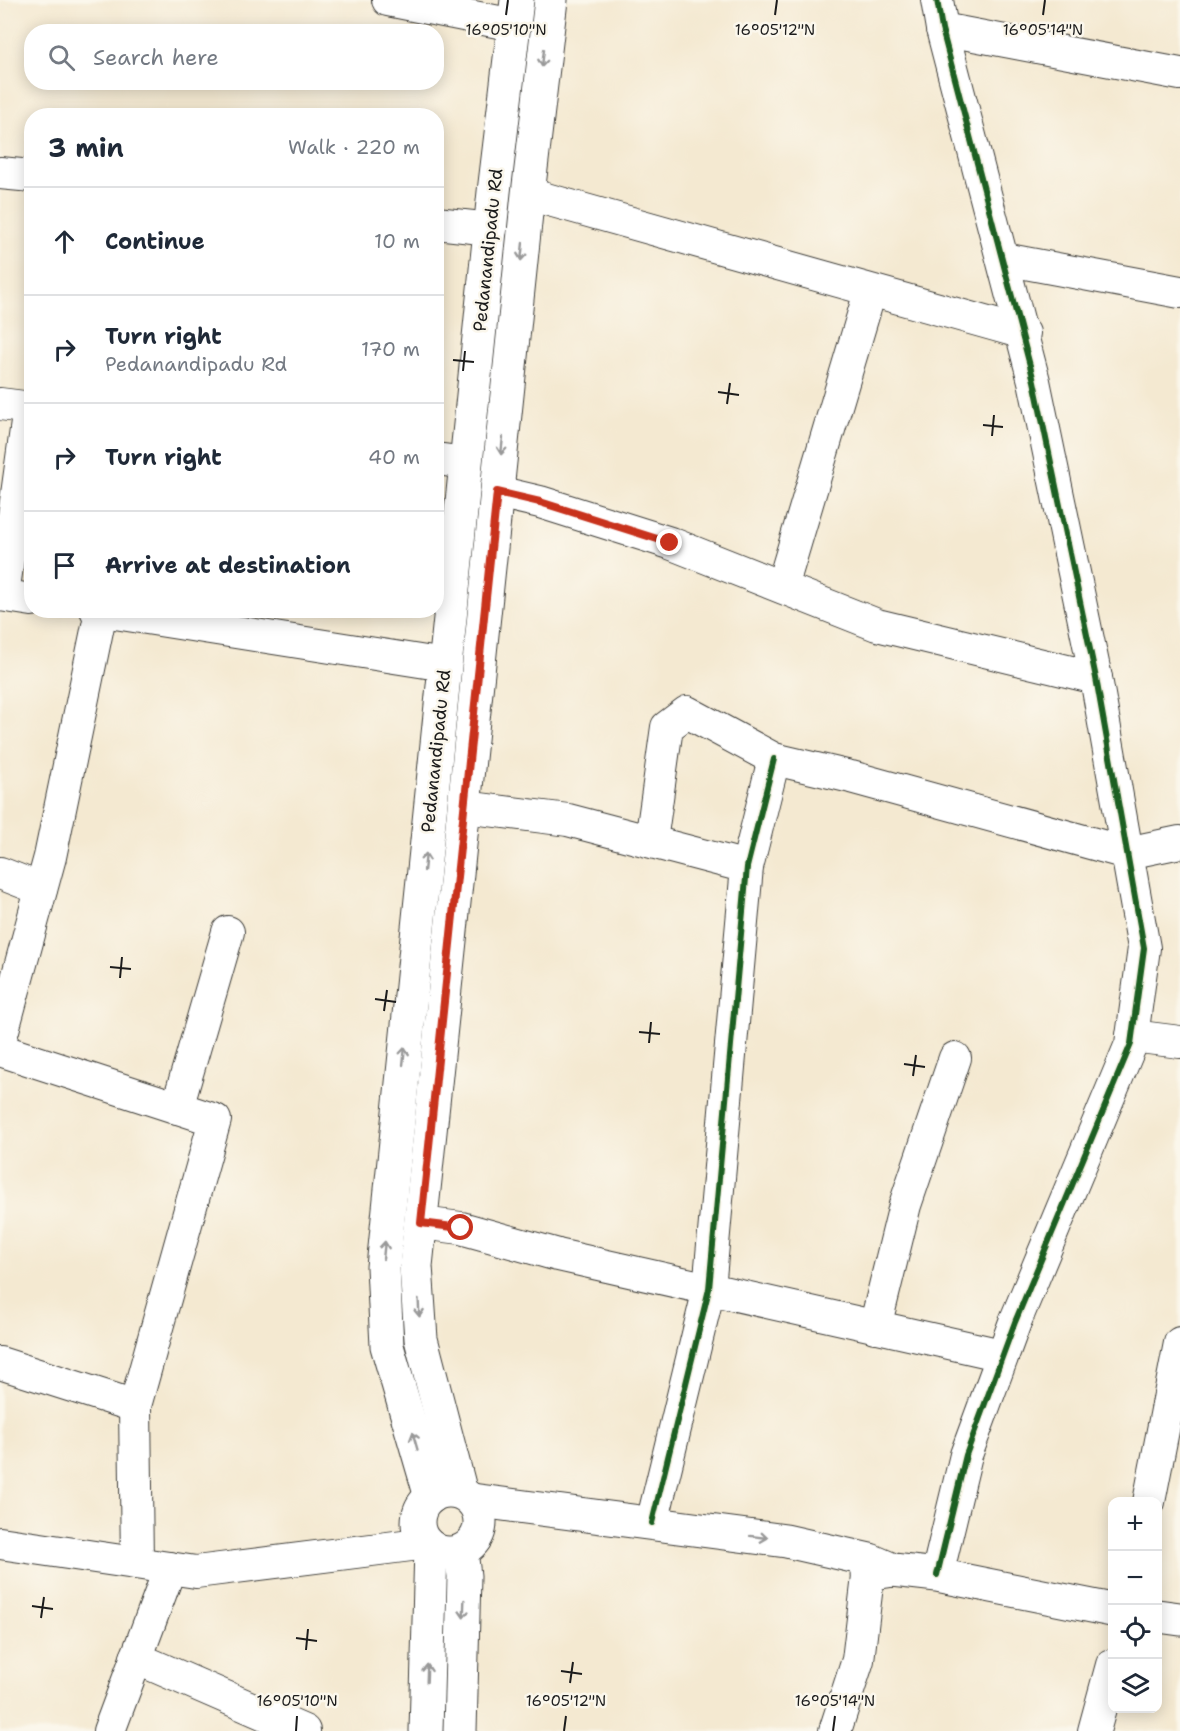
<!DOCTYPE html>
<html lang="en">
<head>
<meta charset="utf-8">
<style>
	body { margin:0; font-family:"Shantell Sans",sans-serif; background:#f2f2f3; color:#1f2937 }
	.controls { position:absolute; right:18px; bottom:18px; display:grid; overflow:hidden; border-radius:12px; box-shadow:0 3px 15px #0003 }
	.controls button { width:54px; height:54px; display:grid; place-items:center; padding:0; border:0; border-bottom:2px solid #e0e1e3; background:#fff; color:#1f2937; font:30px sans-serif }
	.stop { position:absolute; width:18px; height:18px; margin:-14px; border:4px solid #c8321e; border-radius:50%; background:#fff }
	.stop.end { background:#c8321e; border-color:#fff; box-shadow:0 2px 6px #0008 }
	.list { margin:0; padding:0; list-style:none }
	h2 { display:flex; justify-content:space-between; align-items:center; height:78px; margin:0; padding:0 24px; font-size:26px }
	h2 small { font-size:20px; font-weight:400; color:#747a83 }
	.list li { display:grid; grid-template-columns:39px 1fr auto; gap:18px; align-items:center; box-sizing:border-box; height:108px; padding:0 24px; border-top:2px solid #e0e1e3 }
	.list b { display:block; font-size:22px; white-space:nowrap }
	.list p { margin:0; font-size:20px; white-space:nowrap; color:#747a83 }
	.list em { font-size:20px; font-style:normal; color:#747a83 }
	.icon { flex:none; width:33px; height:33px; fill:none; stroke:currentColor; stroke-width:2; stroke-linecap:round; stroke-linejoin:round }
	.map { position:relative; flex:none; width:1180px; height:1731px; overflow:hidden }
	.search { position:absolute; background:#fff; box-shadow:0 3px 15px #0003; left:24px; top:24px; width:420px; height:66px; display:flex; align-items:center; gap:15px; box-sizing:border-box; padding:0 21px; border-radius:24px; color:#747a83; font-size:22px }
	.panel { position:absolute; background:#fff; box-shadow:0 3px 15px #0003; left:24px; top:108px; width:420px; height:510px; border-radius:24px }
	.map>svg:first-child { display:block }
</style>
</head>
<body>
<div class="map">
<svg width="1180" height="1731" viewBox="0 0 1180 1731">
	<rect width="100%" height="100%" fill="#fbf7ec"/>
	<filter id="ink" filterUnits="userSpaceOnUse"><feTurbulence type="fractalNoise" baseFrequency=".0167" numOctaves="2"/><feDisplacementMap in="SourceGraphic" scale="12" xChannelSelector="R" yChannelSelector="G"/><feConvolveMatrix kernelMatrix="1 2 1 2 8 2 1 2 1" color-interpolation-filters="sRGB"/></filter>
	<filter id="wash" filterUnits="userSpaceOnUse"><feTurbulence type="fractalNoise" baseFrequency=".008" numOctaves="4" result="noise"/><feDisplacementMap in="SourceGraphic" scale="24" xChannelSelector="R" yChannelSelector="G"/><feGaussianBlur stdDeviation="1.35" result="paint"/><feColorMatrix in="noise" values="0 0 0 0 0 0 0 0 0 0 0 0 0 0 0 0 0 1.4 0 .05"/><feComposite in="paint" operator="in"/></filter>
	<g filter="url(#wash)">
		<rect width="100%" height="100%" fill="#f4e9d1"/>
	</g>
	<g filter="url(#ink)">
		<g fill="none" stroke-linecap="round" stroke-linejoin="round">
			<g stroke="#3c3b37" stroke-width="34">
				<g id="minor">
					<polyline points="388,0 514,25"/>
					<polyline points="942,29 1180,74"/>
					<polyline points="0,173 32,176"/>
					<polyline points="528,194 1024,333"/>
					<polyline points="436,223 491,229"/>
					<polyline points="1004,259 1180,292"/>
					<polyline points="0,404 32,408"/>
					<polyline points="436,459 466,463"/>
					<polyline points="497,492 540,502 670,543 877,625 1096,678"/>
					<polyline points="782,587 870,292"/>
					<polyline points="0,595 32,600"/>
					<polyline points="3,595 29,408"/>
					<polyline points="96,610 445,665"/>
					<polyline points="464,807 568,820 747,867"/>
					<polyline points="651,841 667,727 687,712 774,759 851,777 1127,853 1180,842"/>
					<polyline points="0,873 41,889"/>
					<polyline points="1132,1036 1180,1042"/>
					<polyline points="0,1041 50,857 101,611"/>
					<polyline points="0,1050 215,1120 135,1406 137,1563"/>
					<polyline points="177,1108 228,932"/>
					<polyline points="421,1223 461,1228 558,1255 1002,1355"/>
					<polyline points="875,1327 905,1205 955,1058"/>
					<polyline points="0,1363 135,1406"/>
					<polyline points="1149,1502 1180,1343"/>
					<polyline points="652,1523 709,1289 747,867 774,759"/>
					<polyline points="0,1543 196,1572 427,1543"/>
					<polyline points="937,1575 966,1455 1015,1322 1131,1044 1144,948 1096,678 1034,381 942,29 937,0"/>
					<polyline points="136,1658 304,1731"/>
					<polyline points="109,1731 170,1568"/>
					<polyline points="835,1731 858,1660 870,1560"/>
					<polyline points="1094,1731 1112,1665"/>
				</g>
			</g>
			<g stroke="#3c3b37" stroke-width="35">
				<g id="tertiary">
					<polyline points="472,1500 786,1541 870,1560 893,1570 937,1575 1112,1610"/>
					<polyline points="1158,1616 1180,1619"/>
				</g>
			</g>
			<g stroke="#3c3b37" stroke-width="35">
				<g id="secondary">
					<circle cx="449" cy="1522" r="31"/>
					<polyline points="461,1493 421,1339 416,1266 528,194 551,0"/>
					<polyline points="431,1497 387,1346 383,1267 494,192 517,0"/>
					<polyline points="426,1731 431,1547"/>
					<polyline points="460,1731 464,1576 461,1551"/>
				</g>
			</g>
			<g stroke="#3c3b37" stroke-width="35">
				<polyline id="primary" points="868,1574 893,1570"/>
			</g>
			<use href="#minor" stroke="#fff" stroke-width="32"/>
			<use href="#tertiary" stroke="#fff" stroke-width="33"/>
			<use href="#secondary" stroke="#fff" stroke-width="33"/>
			<use href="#primary" stroke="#fff" stroke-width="33"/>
			<g stroke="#fbf7ec" stroke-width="10">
				<g id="cycleway">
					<polyline points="652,1523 709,1289 747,867 774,759"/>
					<polyline points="937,1575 966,1455 1015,1322 1131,1044 1144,948 1096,678 1034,381 942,29 937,0"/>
				</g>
			</g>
			<use href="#cycleway" stroke="#1b5e20" stroke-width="6"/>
		</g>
		<defs><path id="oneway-shaft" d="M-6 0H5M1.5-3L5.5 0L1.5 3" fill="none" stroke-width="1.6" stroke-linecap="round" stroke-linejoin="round" transform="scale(1.5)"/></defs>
		<g stroke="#999">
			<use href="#oneway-shaft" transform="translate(543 58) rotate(97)"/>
			<use href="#oneway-shaft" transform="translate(522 252) rotate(96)"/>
			<use href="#oneway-shaft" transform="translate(502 446) rotate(96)"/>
			<use href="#oneway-shaft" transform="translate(425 862) rotate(-84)"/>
			<use href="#oneway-shaft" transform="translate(404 1056) rotate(-84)"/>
			<use href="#oneway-shaft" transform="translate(384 1250) rotate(-84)"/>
			<use href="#oneway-shaft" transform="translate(419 1308) rotate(87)"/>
			<use href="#oneway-shaft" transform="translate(415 1441) rotate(-106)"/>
			<use href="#oneway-shaft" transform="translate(759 1537) rotate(7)"/>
			<use href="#oneway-shaft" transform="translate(464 1609) rotate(92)"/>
			<use href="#oneway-shaft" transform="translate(427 1673) rotate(-88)"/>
		</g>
	</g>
	<g fill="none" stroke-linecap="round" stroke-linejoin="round" filter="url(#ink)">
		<polyline stroke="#c8321e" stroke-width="8" points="461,1228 421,1223 497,492 540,502 670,543"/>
	</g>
	<path fill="none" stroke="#1c1c1c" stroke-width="2" d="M506,15L508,0M775,15L777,0M1043,15L1045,0M453,360L474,362M463,371L465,351M718,392L739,395M727,404L730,383M983,425L1003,427M992,436L994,415M110,967L131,969M120,978L122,957M375,999L396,1002M384,1011L387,990M639,1032L660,1034M649,1043L651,1022M904,1064L925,1067M913,1076L916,1055M32,1606L53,1609M41,1618L44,1597M296,1638L317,1641M306,1650L308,1629M561,1671L582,1674M570,1683L573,1662M296,1731L297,1716M564,1731L566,1716M833,1731L835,1716"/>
	<g text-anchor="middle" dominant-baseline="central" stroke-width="5" stroke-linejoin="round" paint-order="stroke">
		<g font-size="18" fill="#1c1c1c" stroke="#fbf7ec">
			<text transform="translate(488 250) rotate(-84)">Pedanandipadu Rd</text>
			<text transform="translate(436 751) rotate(-84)">Pedanandipadu Rd</text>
		</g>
	</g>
	<g font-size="15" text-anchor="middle" fill="#1c1c1c" stroke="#fbf7ec" stroke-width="5" stroke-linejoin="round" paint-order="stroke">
		<text x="506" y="35">16°05'10"N</text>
		<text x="775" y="35">16°05'12"N</text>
		<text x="1043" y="35">16°05'14"N</text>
		<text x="297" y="1706">16°05'10"N</text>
		<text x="566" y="1706">16°05'12"N</text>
		<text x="835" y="1706">16°05'14"N</text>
	</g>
</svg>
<div class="controls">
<button>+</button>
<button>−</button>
<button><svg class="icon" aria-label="locate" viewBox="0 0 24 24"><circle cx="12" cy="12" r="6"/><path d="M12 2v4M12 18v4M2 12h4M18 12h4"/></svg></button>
<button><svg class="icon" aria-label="layers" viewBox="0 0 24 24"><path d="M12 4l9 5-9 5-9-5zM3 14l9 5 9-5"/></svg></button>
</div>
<div class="stop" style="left:461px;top:1228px"></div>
<div class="stop end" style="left:670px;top:543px"></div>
<div class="search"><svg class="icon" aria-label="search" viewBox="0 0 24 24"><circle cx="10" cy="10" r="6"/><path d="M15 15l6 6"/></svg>Search here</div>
<section class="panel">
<h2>3 min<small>Walk · 220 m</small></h2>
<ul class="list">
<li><svg class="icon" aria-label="ahead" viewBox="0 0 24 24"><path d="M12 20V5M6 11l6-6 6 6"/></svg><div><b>Continue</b></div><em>10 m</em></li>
<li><svg class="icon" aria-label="right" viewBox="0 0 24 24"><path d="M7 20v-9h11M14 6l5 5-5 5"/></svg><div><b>Turn right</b><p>Pedanandipadu Rd</p></div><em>170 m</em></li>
<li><svg class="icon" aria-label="right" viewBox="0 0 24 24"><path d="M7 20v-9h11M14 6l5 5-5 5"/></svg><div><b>Turn right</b></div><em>40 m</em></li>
<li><svg class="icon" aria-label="arrive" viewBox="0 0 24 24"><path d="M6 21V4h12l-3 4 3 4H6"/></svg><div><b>Arrive at destination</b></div></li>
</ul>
</section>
</div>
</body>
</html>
